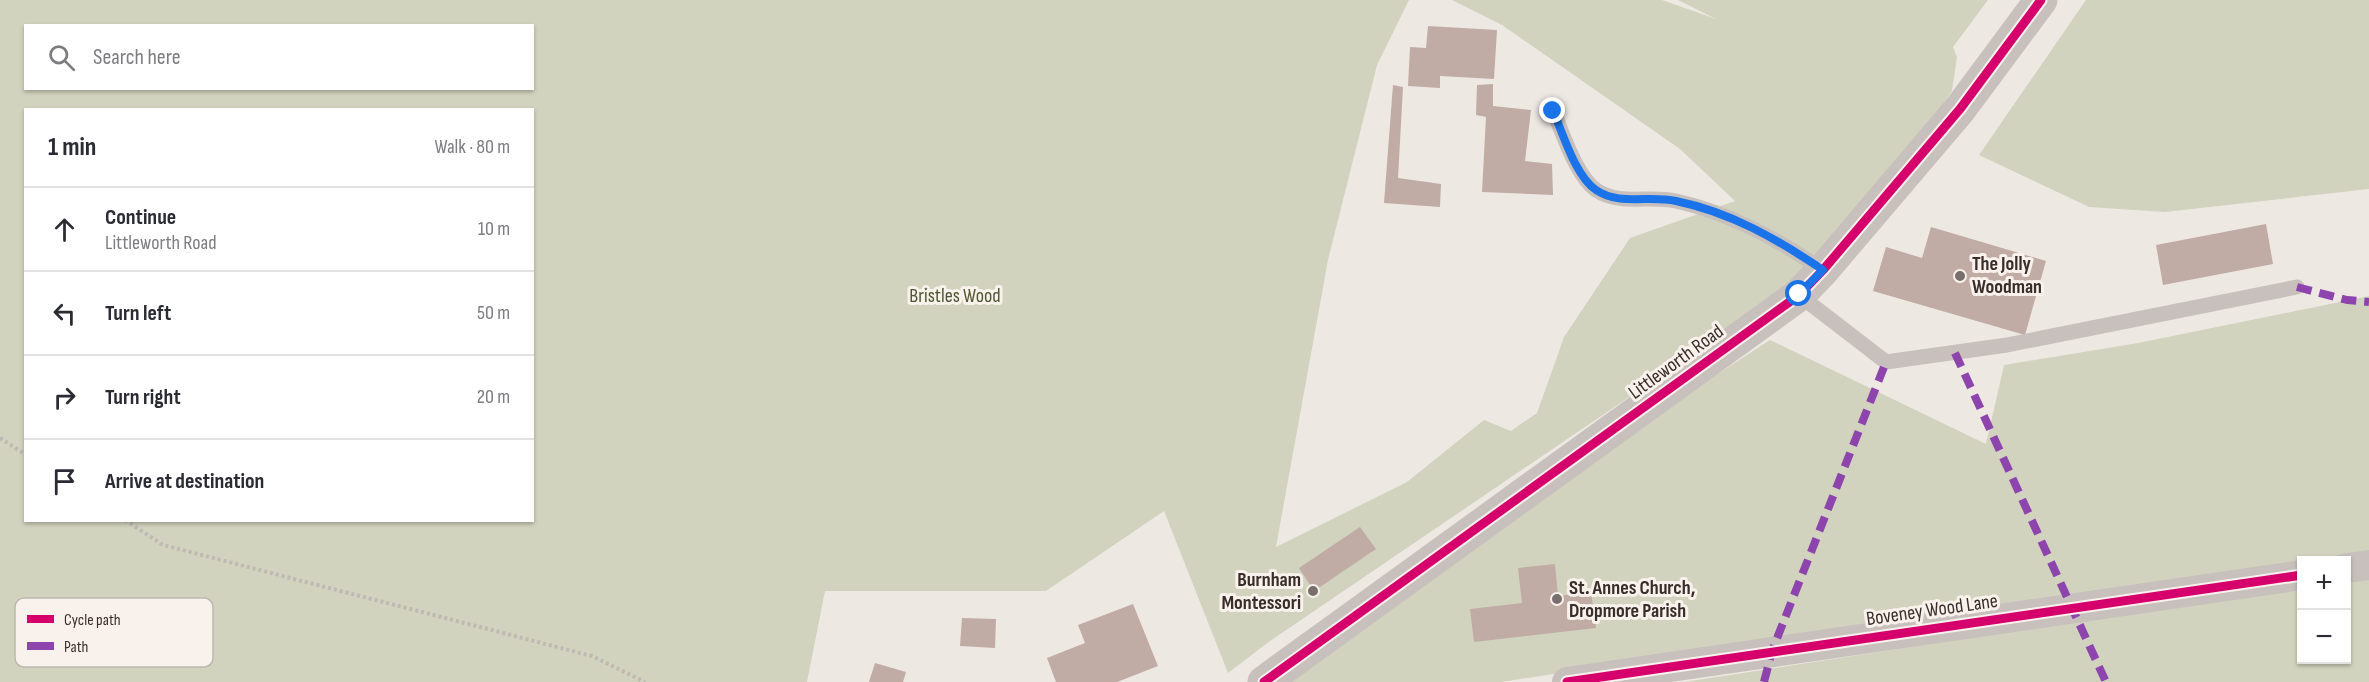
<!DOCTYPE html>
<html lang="en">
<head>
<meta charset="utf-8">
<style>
	body { margin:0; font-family:"Sofia Sans Condensed",sans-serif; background:#f7f7f7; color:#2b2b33 }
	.controls { position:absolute; right:18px; bottom:18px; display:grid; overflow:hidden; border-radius:0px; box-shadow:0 2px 4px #0004 }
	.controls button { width:54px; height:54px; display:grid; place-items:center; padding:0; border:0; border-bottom:2px solid #e1e1e2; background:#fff; color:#2b2b33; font:30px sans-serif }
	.stop { position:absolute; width:18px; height:18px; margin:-14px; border:4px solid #1a73e8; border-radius:50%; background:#fff }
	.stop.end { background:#1a73e8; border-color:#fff; box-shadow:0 2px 6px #0008 }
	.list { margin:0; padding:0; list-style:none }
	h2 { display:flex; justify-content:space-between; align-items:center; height:78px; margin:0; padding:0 24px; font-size:26px }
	h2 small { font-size:20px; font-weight:400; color:#7c7c81 }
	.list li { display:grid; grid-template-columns:39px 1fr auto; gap:18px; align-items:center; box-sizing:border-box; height:84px; padding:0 24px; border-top:2px solid #e1e1e2 }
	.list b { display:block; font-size:22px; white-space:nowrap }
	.list p { margin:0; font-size:20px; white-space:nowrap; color:#7c7c81 }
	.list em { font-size:20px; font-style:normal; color:#7c7c81 }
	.icon { flex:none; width:33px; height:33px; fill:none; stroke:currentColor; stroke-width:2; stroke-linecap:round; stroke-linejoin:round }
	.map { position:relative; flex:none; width:2369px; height:682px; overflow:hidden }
	.search { position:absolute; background:#fff; box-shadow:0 2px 4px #0004; left:24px; top:24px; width:510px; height:66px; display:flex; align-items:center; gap:15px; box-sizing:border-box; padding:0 21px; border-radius:0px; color:#7c7c81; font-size:22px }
	.panel { position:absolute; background:#fff; box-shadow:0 2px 4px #0004; left:24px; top:108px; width:510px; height:414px; border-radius:0px }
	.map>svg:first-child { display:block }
</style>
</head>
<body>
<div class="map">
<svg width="2369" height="682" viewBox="0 0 2369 682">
	<rect width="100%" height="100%" fill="#eee8e3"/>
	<g fill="#d1d3be" fill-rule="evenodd">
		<path d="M0,0H1409L1377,65L1328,260L1276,547L1407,482L1484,420L1511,431L1537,413L1564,337L1630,238L1735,201L1680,149L1502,25L1452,0H1662L1716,19L1678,0H1988L1953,47L1957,57L1952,91L1844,251L1270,641L1228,673L1164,511L1046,591H825L807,682H0ZM26,26H532V88H26ZM26,110H532V520H26Z"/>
		<polygon points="2086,0 2369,0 2369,189 2165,212 2089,207 1979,155"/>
		<polygon points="2369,296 2369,552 1501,682 1283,682 1650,418 1770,340 1986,444 2004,365 2138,343"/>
		<polygon points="2369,576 2369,682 1684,682 2301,587 2302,660 2346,660 2347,580"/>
	</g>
	<g fill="#c1aba5">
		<polygon points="1428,26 1497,30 1494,79 1440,76 1440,88 1408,86 1410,47 1426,48"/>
		<polygon points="1493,84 1493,106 1531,110 1525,161 1552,164 1553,195 1482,192 1486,117 1476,115 1477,85"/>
		<polygon points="1393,85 1403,87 1398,178 1441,184 1440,207 1384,203"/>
		<polygon points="2266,224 2273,264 2163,285 2156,245"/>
		<polygon points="1931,227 2046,261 2025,335 1873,291 1886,247 1922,258"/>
		<polygon points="1360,527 1376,549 1314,591 1299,568"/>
		<polygon points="1555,564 1558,596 1591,592 1596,628 1474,642 1470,609 1522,603 1518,568"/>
		<polygon points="1133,604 1158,666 1117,682 1056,682 1047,658 1085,643 1078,625"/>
		<polygon points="962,618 996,619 995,648 960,646"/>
		<polygon points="875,663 906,672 903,682 869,682"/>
	</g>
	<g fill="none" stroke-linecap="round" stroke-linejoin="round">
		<g stroke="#c0b8b4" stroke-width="4" stroke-dasharray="3 3" stroke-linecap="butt">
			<polyline points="0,438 26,455"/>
			<polyline points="125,520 163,545 592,656 645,682"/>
		</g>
		<g stroke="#c7c0bc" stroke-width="15">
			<path d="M1553,111C1563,133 1576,176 1596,190C1620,206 1649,195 1676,201C1730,213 1777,239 1823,270"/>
			<polyline points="1799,295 1886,362 2007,345 2297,287"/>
		</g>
		<g stroke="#c7c0bc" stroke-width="30">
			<polyline points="2346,568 2369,565"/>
			<polyline points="1567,682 2302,575"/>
		</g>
		<polyline stroke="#c7c0bc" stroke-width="33" points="1264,682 1799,295 1823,270 1960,109 2041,0"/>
		<g stroke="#8e44ad" stroke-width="8" stroke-dasharray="15 8" stroke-linecap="butt">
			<polyline points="2297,287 2347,300 2369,302"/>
			<polyline points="1955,353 2106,682"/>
			<polyline points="1764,682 1772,651 1886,362"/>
		</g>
		<g stroke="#f9f1eb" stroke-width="13">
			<g id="cycleway">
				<polyline points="1264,682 1799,295 1823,270 1960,109 2041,0"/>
				<polyline points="1567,682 2302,575"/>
			</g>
		</g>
		<use href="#cycleway" stroke="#d6006c" stroke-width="9"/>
	</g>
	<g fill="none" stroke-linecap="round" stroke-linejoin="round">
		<path stroke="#1a73e8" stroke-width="8" d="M1553,111C1563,133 1575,176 1596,190C1619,206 1649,195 1676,201C1730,212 1777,239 1823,270L1799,294"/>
	</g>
	<g fill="#786e6b" stroke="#f9f1eb" stroke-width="2">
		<circle cx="1960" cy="276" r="6"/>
		<circle cx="1313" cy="591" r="6"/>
		<circle cx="1557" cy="599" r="6"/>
	</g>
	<g text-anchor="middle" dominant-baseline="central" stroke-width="6" stroke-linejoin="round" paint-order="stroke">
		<g font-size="20" font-weight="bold" fill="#382d2a" stroke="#f9f1eb" text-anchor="start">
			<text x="1972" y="264">The Jolly<tspan x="1972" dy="23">Woodman</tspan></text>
			<text x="1301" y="580" text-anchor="end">Burnham<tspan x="1301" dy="23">Montessori</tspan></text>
			<text x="1569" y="588">St. Annes Church,<tspan x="1569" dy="23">Dropmore Parish</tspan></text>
		</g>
		<g font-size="20" fill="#4b552f" stroke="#f9f1eb">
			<text x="955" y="296">Bristles Wood</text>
		</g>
		<g font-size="20" fill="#382d2a" stroke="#f9f1eb">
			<text transform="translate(1676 362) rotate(-36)">Littleworth Road</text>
			<text transform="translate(1932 610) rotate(-8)">Boveney Wood Lane</text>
		</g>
	</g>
	<rect x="15" y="598" width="198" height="69" rx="9" fill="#f9f1eb" stroke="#bfb6b1" stroke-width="1.5"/>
	<rect x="27" y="615" width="27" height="8" fill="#d6006c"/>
	<rect x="27" y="642" width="27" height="8" fill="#8e44ad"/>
	<g font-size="16" fill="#382d2a">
		<text x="64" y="625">Cycle path</text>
		<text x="64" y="652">Path</text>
	</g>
</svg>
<div class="controls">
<button>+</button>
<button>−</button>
</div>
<div class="stop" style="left:1799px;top:294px"></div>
<div class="stop end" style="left:1553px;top:111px"></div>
<div class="search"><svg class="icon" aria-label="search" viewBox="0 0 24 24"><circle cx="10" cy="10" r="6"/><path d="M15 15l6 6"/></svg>Search here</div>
<section class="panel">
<h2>1 min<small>Walk · 80 m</small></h2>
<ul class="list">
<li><svg class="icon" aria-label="ahead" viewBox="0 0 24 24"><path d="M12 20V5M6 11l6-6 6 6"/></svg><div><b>Continue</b><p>Littleworth Road</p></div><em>10 m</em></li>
<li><svg class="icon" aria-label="left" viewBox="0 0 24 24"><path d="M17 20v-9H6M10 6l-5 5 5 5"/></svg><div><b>Turn left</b></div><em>50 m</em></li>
<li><svg class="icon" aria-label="right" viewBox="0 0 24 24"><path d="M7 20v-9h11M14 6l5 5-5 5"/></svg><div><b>Turn right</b></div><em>20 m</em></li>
<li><svg class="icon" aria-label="arrive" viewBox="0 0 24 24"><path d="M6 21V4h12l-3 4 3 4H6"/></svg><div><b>Arrive at destination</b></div></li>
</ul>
</section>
</div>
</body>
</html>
